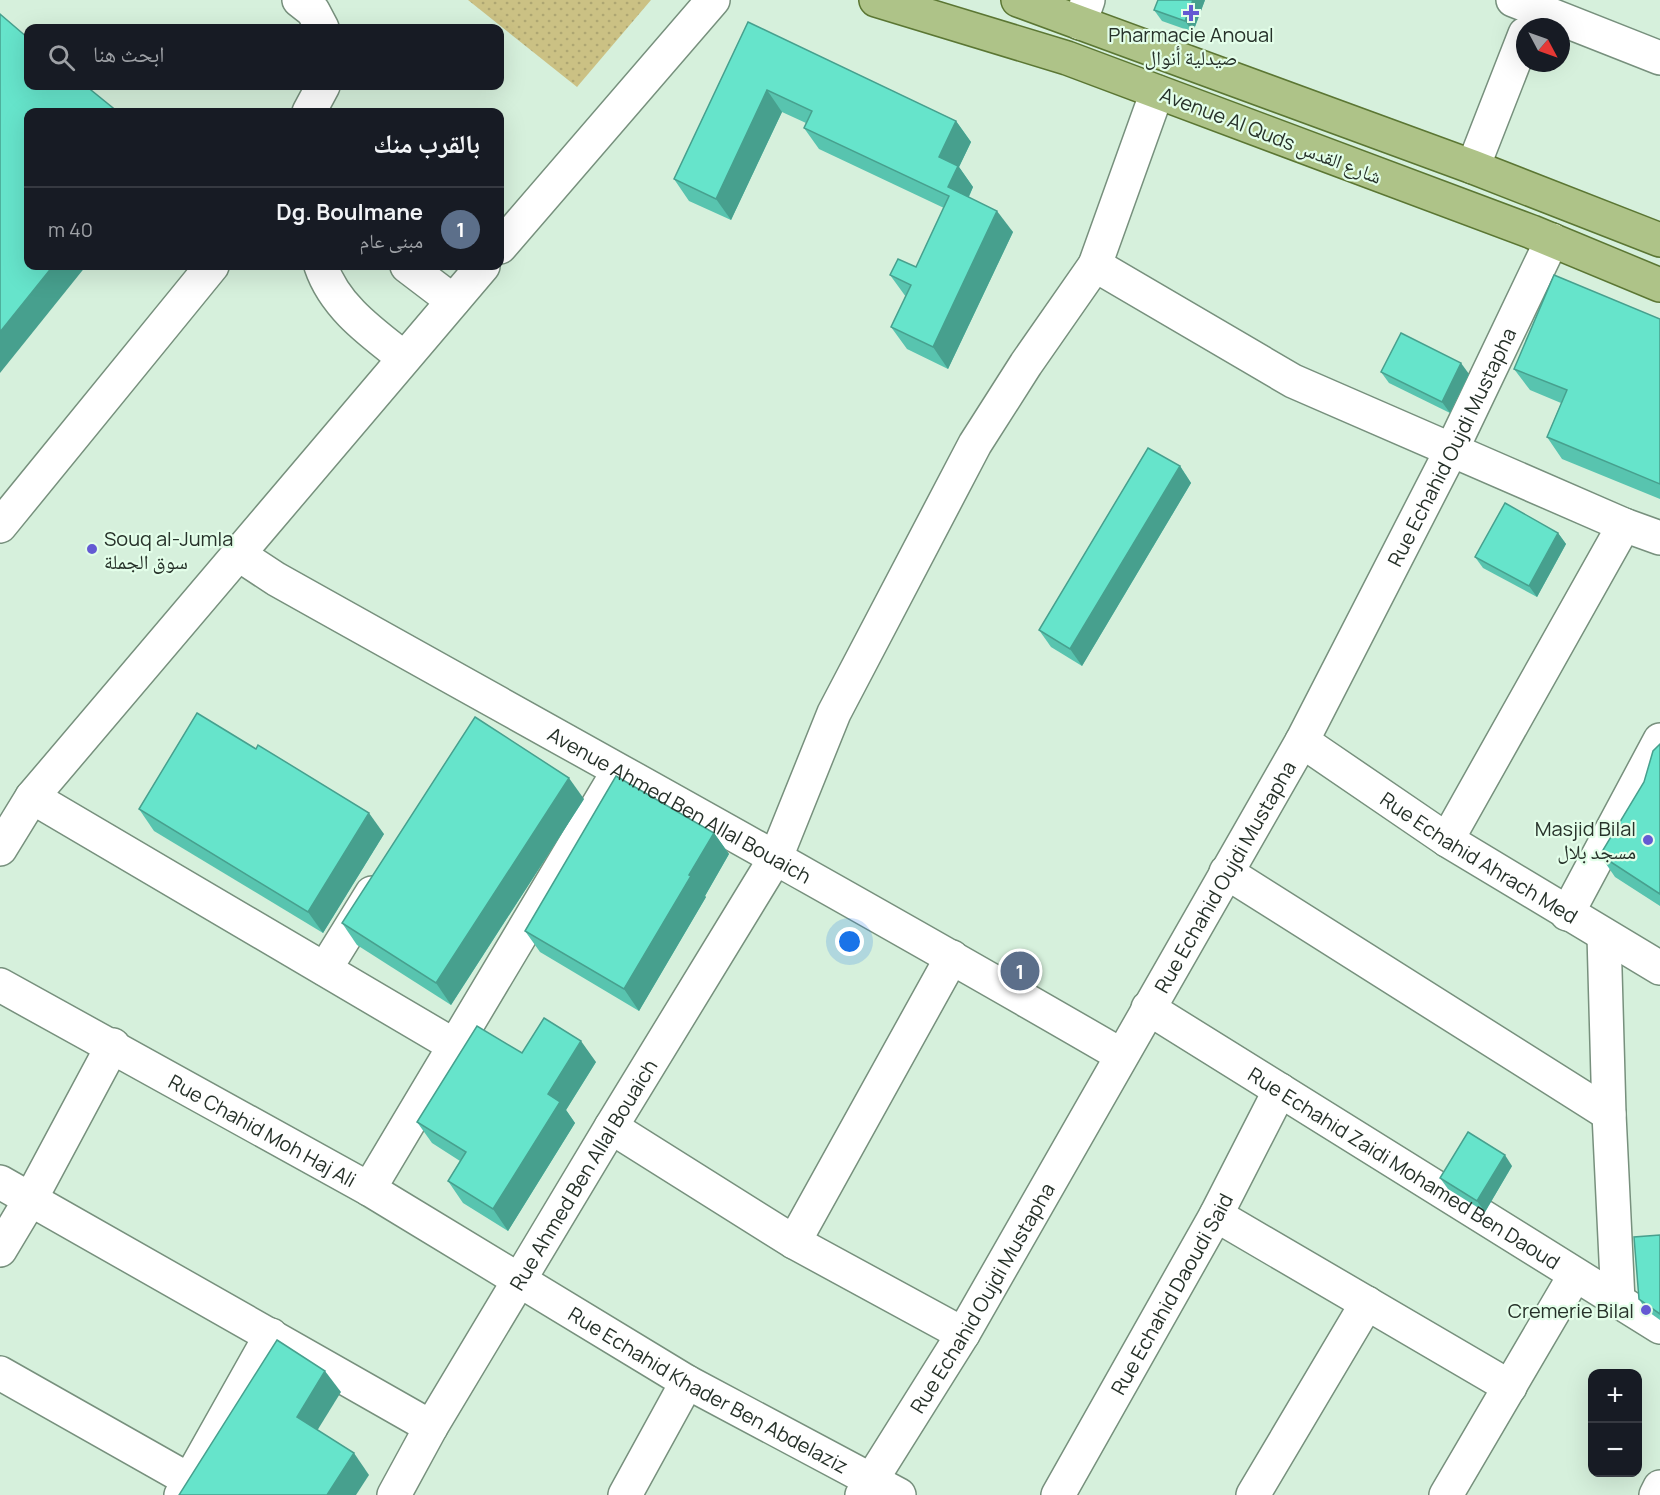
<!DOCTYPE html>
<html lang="ar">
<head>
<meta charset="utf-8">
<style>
	body { margin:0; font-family:Manrope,"Noto Naskh Arabic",sans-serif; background:#20242c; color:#f1f3f6; direction:rtl }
	.controls { position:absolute; right:18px; bottom:18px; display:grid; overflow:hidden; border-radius:12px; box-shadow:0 6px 24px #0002 }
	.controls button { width:54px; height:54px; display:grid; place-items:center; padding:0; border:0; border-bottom:2px solid #363941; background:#171b24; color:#f1f3f6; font:30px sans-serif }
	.compass { position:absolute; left:1516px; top:18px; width:54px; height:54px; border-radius:50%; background:#171b24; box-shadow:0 6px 24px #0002; rotate:131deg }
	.you { position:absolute; left:850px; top:942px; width:21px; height:21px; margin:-15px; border:4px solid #fff; border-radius:50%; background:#1a73e8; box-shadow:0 0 0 9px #1a73e833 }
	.badge { display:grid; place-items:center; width:39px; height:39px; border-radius:50%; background:#b45309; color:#fff; font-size:20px; font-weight:700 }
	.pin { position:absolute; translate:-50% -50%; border:3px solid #fff; box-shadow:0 2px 6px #0006 }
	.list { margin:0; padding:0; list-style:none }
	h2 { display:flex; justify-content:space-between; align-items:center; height:78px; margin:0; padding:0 24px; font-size:26px }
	h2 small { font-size:20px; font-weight:400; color:#9ea1a6 }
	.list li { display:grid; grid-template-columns:39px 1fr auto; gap:18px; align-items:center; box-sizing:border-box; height:84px; padding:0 24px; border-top:2px solid #363941 }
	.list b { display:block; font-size:22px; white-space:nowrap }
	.list p { margin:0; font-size:20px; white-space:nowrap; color:#9ea1a6 }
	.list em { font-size:20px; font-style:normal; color:#9ea1a6 }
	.icon { flex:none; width:33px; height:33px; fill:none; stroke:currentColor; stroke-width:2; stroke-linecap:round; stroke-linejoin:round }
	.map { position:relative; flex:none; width:1660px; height:1495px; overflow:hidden; direction:ltr }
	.search { position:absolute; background:#171b24; box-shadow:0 6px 24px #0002; left:24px; top:24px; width:480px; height:66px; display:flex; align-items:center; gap:15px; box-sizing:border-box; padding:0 21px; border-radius:12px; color:#9ea1a6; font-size:22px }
	.panel { position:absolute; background:#171b24; box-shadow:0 6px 24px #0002; left:24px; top:108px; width:480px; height:162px; border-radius:12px; direction:rtl }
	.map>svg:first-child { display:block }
</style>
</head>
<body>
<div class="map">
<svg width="1660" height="1495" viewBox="0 0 1660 1495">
	<defs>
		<pattern id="grass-dots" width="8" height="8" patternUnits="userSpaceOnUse" patternTransform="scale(1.5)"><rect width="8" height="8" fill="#cbc184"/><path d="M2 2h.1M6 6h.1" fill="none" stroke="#aea672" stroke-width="1.8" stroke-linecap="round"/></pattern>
	</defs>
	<rect width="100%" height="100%" fill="#d6f0dc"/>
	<polygon fill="url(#grass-dots)" points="468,0 651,0 577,87"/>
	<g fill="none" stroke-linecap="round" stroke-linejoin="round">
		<g stroke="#77907d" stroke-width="36">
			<g id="minor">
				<polyline points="299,0 313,11 322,28"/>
				<polyline points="1513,0 1660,58"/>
				<polyline points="1080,23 1088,0"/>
				<polyline points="309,112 323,86"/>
				<polyline points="1473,167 1525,34"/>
				<polyline points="500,247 713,0"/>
				<polyline points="1095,265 1157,92"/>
				<path d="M321,266C335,307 371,332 404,358"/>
				<polyline points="407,266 453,301"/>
				<polyline points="0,526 212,266"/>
				<path id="s1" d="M238,554L276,579C558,737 842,893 1121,1055"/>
				<path id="s2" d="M1302,741L1447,840L1660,968"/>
				<polyline points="32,797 455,1046"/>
				<polyline points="1447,840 1624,525"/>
				<polyline points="0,849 32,797 483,266"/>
				<polyline points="1226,872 1609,1114"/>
				<polyline points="1567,914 1660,740"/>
				<polyline points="1604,935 1609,1114 1618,1301"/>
				<polyline points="325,969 372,893"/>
				<path id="s3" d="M0,985L369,1189L687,1382L899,1495"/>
				<path id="s4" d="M1148,1008L1660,1327"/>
				<polyline points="611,1127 794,1242 963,1334"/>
				<polyline points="0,1182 431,1427"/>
				<polyline points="369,1189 618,772"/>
				<polyline points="1216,1215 1510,1387"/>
				<polyline points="794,1242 952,957"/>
				<polyline points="0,1250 30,1200 113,1045"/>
				<polyline points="0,1373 189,1480"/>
				<polyline points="181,1495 271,1335"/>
				<path id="s5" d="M394,1495L431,1427L611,1127L776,857L834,713L975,444L1026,364L1095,265L1293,381L1624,525L1660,538"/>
				<polyline points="625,1495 687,1382"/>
				<path id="s6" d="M862,1495L963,1334L1302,741L1452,449L1552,240"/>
				<path id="s7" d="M1058,1495L1216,1215L1280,1090"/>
				<polyline points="1253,1495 1367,1303"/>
				<polyline points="1446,1495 1575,1275"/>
				<polyline points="1656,1495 1660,1487"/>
			</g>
		</g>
		<g stroke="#5b7633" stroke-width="36">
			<g id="major">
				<polyline points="876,0 1067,58 1532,232 1660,285"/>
				<polyline points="1018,0 1473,167 1660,240"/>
			</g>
		</g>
		<use href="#minor" stroke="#fff" stroke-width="33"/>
		<use href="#major" stroke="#aec388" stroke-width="33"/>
	</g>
	<g fill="#58c4af">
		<polygon points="1205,0 1193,32 1162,21 1154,10"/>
		<polygon points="748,22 956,121 971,142 959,167 973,187 969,197 1013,232 948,369 907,349 891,327 906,297 890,275 916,267 944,208 819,149 804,128 806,123 782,112 731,220 689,201 674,179"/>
		<polygon points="1660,319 1660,499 1562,459 1547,437 1561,403 1530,390 1514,369"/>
		<polygon points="1381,372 1469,374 1450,413 1389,383"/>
		<polygon points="1180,466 1191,483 1082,666 1051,647 1039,630"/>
		<polygon points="1558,533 1566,544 1537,597 1483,568 1475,557"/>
		<polygon points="1660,744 1660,906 1615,877 1600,855 1644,782"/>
		<polygon points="584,799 451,1005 357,945 342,923"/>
		<polygon points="139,809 384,834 323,933 154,831"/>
		<polygon points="714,833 729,854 705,896 706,897 639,1011 540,952 525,931"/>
		<polygon points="522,1053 596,1062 566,1110 575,1123 508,1231 463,1203 448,1181 460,1161 432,1143 417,1122"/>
		<polygon points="1512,1166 1485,1212 1448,1189 1440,1178"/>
		<polygon points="1660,1235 1660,1320 1646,1310 1639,1299"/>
	</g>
	<g fill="#47a08e">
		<polygon points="1193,0 1205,0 1193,32 1185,21"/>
		<polygon points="767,90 782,112 731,220 716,199"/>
		<polygon points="956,121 971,142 959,167 973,187 963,209 948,187 939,157"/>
		<polygon points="997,211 1013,232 948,369 933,347"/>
		<polygon points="53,266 86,266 0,373 0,332"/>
		<polygon points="1461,363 1469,374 1450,413 1442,402"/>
		<polygon points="1180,466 1191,483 1082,666 1070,649"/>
		<polygon points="1558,533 1566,544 1537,597 1529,586"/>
		<polygon points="569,778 584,799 451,1005 436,983"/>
		<polygon points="369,813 384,834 323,933 308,912"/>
		<polygon points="714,833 729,854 705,896 706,897 639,1011 624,989 689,875"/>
		<polygon points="581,1041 596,1062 566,1110 575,1123 508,1231 493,1209 548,1094"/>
		<polygon points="1505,1155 1512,1166 1485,1212 1477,1201"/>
		<polygon points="325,1371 341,1392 312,1439 297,1417"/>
		<polygon points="354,1453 369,1475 356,1495 327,1495"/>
	</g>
	<g fill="#66e4cb" stroke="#47a08e" stroke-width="1.5">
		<polygon points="1158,0 1193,0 1185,21 1154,10"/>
		<polygon points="0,14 28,38 28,86 86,86 118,112 28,112 28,266 53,266 0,332"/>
		<polygon points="748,22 956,121 939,157 958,166 948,187 997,211 933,347 891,327 911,285 890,275 898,259 916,267 949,196 804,128 812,111 767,90 716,199 674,179"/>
		<polygon points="1554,275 1660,319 1660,484 1547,437 1567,390 1514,369"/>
		<polygon points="1401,333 1461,363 1442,402 1381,372"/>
		<polygon points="1148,448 1180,466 1070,649 1039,630"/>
		<polygon points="1505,503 1558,533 1529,586 1475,557"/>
		<polygon points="197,713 256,749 258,745 369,813 308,912 139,809"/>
		<polygon points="475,717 569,778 436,983 342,923"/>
		<polygon points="1660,744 1660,894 1600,855 1644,782 1653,751"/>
		<polygon points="616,776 714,833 689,875 691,876 624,989 525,931"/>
		<polygon points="544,1018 581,1041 548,1094 560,1102 493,1209 448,1181 466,1152 417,1122 477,1026 522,1053"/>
		<polygon points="1468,1132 1505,1155 1477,1201 1440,1178"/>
		<polygon points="1660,1235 1660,1314 1639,1299 1634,1237"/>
		<polygon points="277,1340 325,1371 297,1417 354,1453 327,1495 179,1495"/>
	</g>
	<g fill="#645ad3" stroke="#e3fee9" stroke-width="2">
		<path d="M1188 4h6v6h6v6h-6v6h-6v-6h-6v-6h6z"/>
		<circle cx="92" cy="549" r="6"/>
		<circle cx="1648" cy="840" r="6"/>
		<circle cx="1646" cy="1310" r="6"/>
	</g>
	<g text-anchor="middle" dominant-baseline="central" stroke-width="4.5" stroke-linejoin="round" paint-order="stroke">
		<g font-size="20" fill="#263129" stroke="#e3fee9" text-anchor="end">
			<text x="1191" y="34" text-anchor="middle">Pharmacie Anoual<tspan x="1191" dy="23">صيدلية أنوال</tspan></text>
			<text x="104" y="538" text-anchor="start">Souq al-Jumla<tspan x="104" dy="23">سوق الجملة</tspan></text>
			<text x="1636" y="828">Masjid Bilal<tspan x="1636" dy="23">مسجد بلال</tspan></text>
			<text x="1634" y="1310">Cremerie Bilal</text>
		</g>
		<g font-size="20" fill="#263129" stroke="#e3fee9">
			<text transform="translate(1271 135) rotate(21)">Avenue Al Quds شارع القدس</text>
			<text stroke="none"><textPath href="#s6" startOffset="1203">Rue Echahid Oujdi Mustapha</textPath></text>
			<text stroke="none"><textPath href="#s1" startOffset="508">Avenue Ahmed Ben Allal Bouaich</textPath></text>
			<text stroke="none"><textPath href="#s2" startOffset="212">Rue Echahid Ahrach Med</textPath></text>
			<text stroke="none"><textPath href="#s6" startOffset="717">Rue Echahid Oujdi Mustapha</textPath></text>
			<text stroke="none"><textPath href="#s3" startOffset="300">Rue Chahid Moh Haj Ali</textPath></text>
			<text stroke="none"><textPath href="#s4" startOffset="302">Rue Echahid Zaidi Mohamed Ben Daoud</textPath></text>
			<text stroke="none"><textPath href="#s5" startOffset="372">Rue Ahmed Ben Allal Bouaich</textPath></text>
			<text stroke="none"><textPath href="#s7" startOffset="231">Rue Echahid Daoudi Said</textPath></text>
			<text stroke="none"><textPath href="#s6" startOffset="231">Rue Echahid Oujdi Mustapha</textPath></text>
			<text stroke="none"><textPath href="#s3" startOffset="816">Rue Echahid Khader Ben Abdelaziz</textPath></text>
		</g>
	</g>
</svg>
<div class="controls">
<button>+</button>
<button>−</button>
</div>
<svg class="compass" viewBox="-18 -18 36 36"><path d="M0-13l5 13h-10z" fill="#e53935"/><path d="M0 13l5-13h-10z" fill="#9ea1a6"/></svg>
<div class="you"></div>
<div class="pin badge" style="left:1020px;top:971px;background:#5c6f8a">1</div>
<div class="search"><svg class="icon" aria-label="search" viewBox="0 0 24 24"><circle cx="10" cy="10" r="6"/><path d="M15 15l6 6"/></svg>ابحث هنا</div>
<section class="panel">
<h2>بالقرب منك<small></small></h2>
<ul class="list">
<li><span class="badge" style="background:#5c6f8a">1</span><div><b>Dg. Boulmane</b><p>مبنى عام</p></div><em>40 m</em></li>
</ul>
</section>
</div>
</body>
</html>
